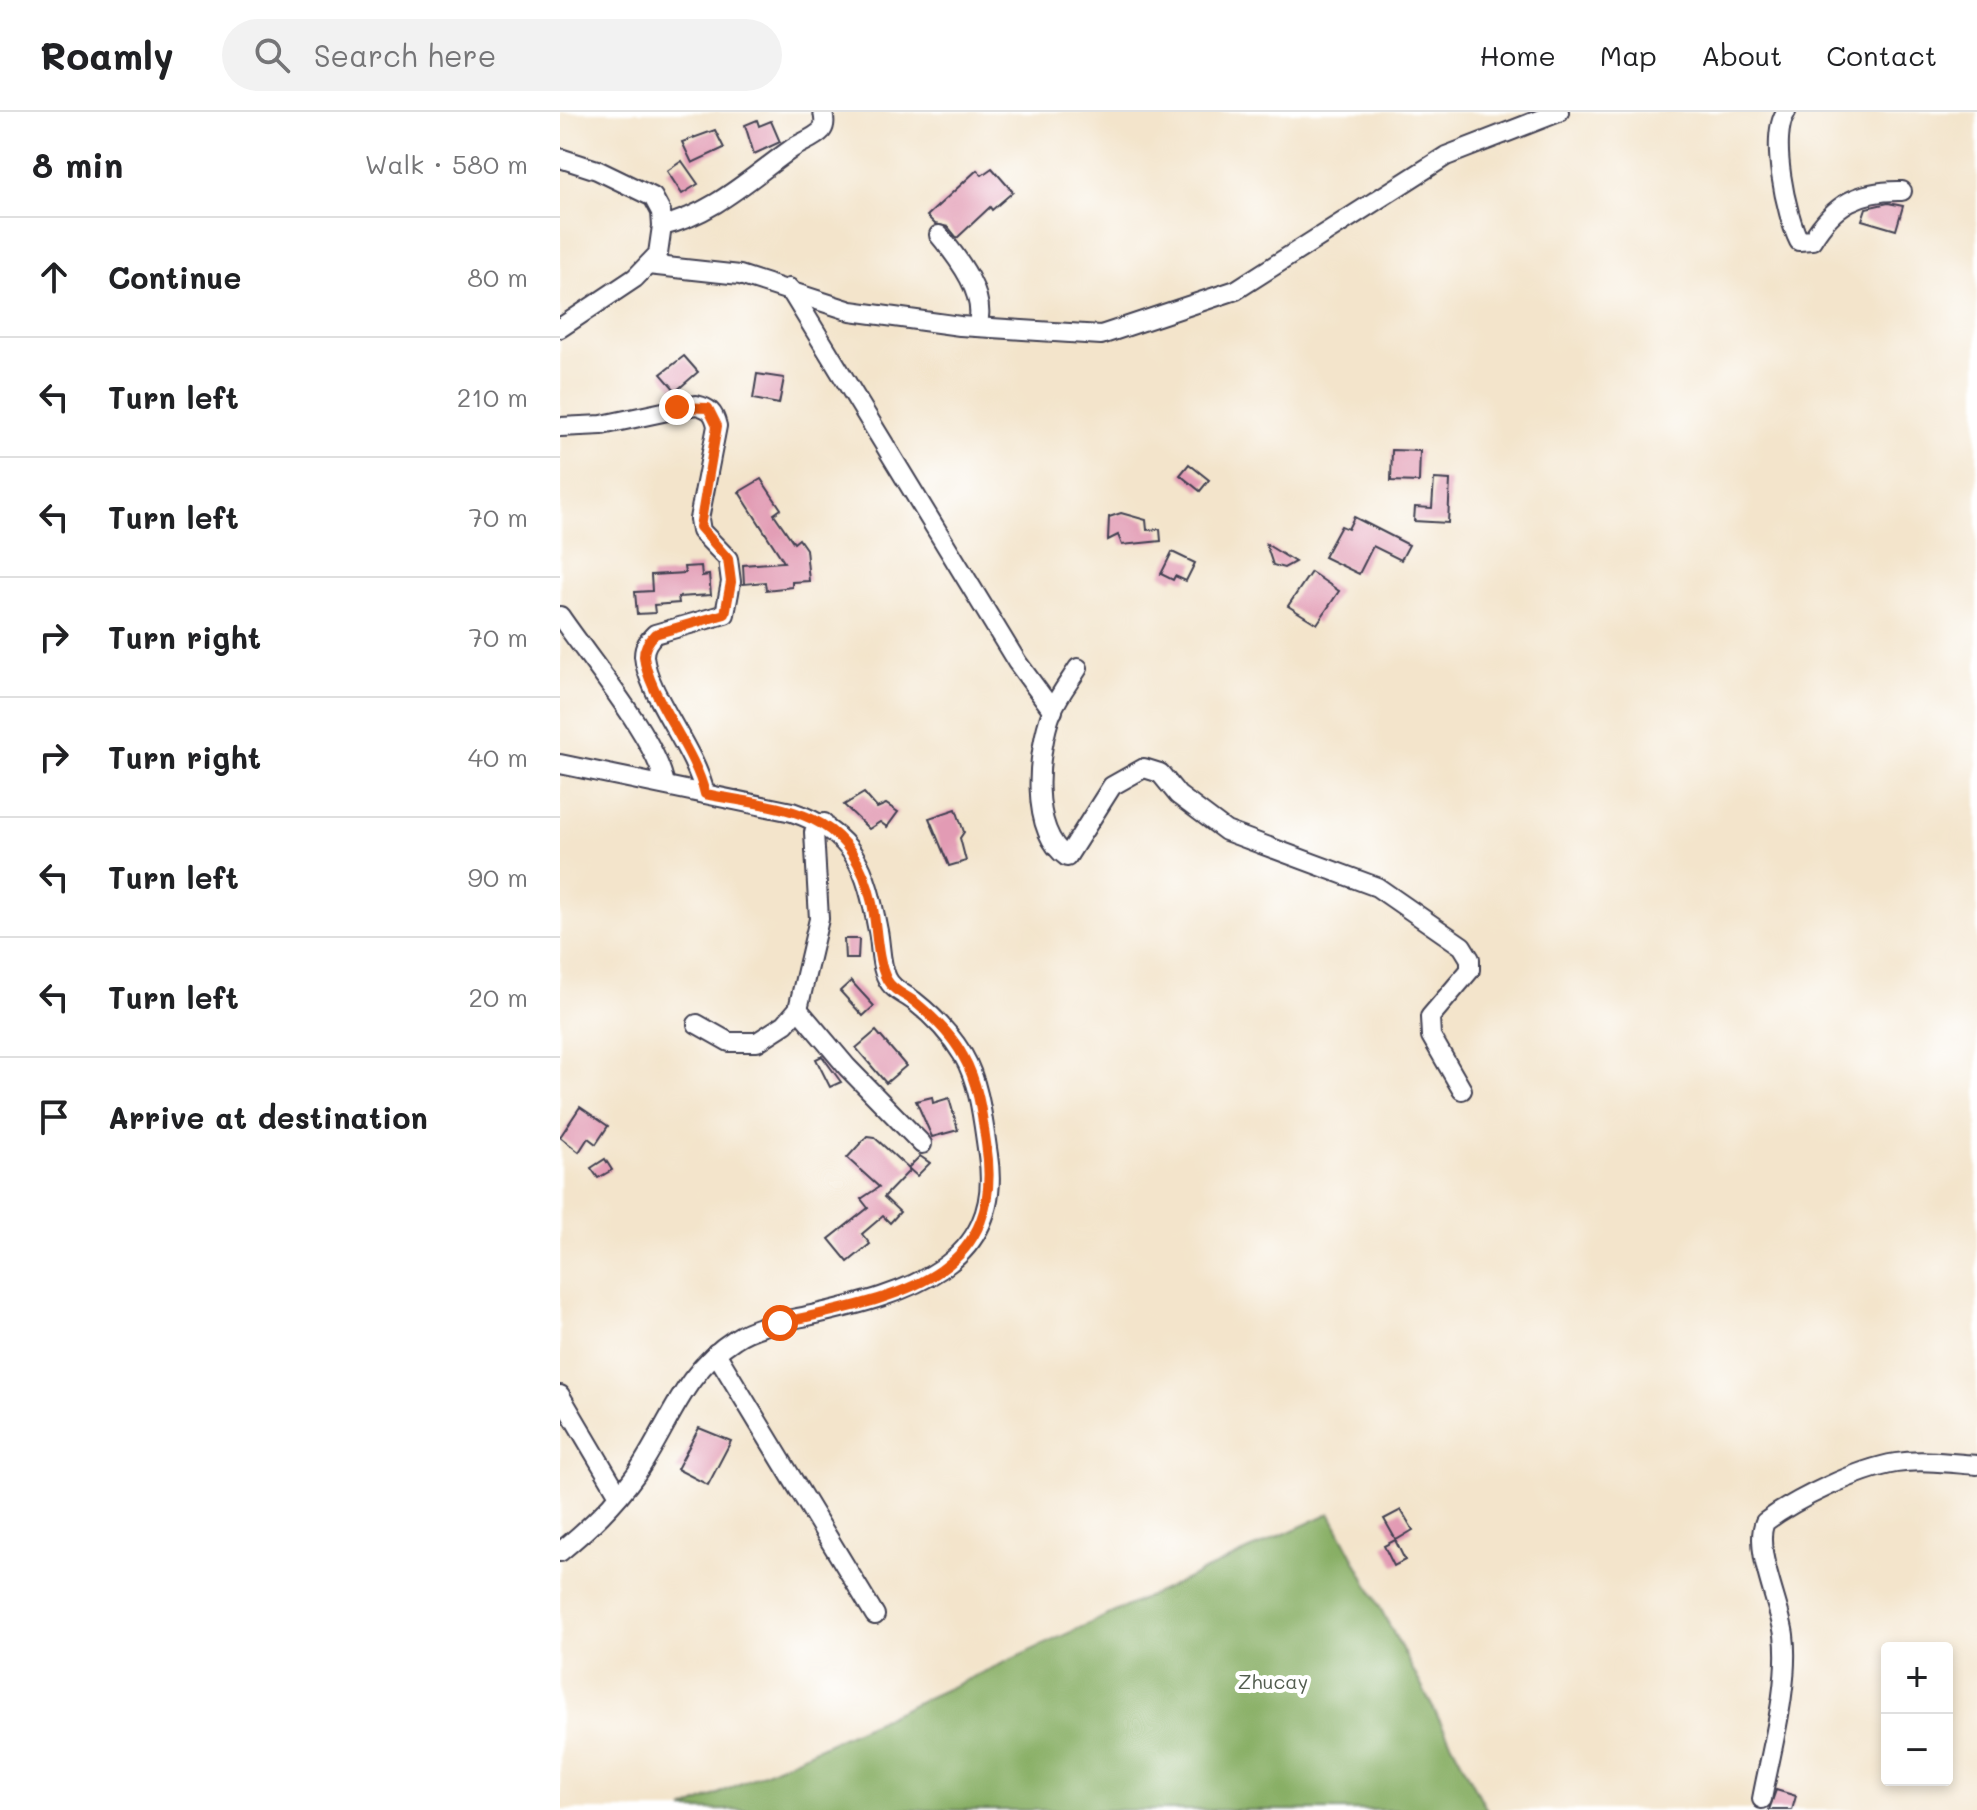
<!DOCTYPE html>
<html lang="en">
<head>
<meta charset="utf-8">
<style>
	body { margin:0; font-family:Mali,sans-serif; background:#f2f2f2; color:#202124 }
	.controls { position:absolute; right:24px; bottom:24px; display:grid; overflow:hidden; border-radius:8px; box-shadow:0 4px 12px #0003 }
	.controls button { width:72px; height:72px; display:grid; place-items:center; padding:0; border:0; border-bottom:2px solid #e0e0e0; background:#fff; color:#202124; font:40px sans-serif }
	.stop { position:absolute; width:24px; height:24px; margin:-18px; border:6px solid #ea580c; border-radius:50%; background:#fff }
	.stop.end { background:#ea580c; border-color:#fff; box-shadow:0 2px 8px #0008 }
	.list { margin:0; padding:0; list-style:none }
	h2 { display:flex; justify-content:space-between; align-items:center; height:104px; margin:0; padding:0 32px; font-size:34px }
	h2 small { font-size:26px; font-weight:400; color:#757577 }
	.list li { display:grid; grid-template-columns:52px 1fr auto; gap:24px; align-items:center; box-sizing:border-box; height:120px; padding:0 32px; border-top:2px solid #e0e0e0 }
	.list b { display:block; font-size:30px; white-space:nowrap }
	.list em { font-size:26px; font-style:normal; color:#757577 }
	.icon { flex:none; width:44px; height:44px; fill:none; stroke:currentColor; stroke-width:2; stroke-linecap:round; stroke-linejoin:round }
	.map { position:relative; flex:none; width:1417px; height:1698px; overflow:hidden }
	header { display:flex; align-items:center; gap:48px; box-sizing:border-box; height:112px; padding:0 40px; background:#fff; border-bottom:2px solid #e0e0e0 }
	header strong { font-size:38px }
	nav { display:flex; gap:44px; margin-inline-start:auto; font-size:28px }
	.search { width:560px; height:72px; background:#f2f2f2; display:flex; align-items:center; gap:20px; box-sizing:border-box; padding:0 28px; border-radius:44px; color:#757577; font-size:30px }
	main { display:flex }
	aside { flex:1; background:#fff }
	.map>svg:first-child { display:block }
</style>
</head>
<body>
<header>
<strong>Roamly</strong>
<div class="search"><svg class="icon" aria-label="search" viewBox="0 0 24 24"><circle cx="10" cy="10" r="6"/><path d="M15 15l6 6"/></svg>Search here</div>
<nav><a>Home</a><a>Map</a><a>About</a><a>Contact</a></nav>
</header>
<main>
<aside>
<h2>8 min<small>Walk · 580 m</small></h2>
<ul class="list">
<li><svg class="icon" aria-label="ahead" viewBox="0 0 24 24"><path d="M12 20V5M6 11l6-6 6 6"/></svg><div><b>Continue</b></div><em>80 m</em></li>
<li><svg class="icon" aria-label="left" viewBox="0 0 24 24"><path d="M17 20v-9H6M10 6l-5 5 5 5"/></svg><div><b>Turn left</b></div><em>210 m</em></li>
<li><svg class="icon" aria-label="left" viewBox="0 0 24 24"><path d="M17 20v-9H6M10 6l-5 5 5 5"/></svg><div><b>Turn left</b></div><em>70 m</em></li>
<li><svg class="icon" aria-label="right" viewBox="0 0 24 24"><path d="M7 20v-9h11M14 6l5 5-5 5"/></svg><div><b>Turn right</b></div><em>70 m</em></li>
<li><svg class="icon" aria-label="right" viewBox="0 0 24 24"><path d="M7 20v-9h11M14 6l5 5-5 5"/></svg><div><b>Turn right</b></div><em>40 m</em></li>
<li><svg class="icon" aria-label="left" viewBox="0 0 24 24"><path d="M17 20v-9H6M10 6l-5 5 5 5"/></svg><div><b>Turn left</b></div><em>90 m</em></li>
<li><svg class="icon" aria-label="left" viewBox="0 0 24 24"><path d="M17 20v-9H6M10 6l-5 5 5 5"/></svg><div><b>Turn left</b></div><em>20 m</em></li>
<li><svg class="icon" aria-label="arrive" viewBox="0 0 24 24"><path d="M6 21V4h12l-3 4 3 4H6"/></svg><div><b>Arrive at destination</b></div></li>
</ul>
</aside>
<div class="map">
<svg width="1417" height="1698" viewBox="0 0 1417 1698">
	<rect width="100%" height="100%" fill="#fff"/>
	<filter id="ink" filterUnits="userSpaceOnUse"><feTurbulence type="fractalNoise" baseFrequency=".0125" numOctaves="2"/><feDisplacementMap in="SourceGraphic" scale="16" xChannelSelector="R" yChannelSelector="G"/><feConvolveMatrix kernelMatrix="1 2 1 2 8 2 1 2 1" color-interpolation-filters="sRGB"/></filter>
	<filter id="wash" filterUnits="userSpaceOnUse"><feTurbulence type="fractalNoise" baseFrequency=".006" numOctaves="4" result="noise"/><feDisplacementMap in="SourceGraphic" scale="32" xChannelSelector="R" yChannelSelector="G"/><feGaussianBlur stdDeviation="1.8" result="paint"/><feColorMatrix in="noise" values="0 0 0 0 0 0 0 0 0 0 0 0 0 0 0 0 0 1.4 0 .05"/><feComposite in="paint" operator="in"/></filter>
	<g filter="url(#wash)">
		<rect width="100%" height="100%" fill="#f3e4cb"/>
		<polygon fill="#88af65" stroke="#556850" stroke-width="2" points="770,1401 927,1698 123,1698"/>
		<g id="blocks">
			<g fill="#e29bb4">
				<polygon points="197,8 199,14 211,9 220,30 194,42 185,13"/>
				<polygon points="155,18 164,36 132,51 122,30"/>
				<polygon points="122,49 138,72 122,82 107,59"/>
				<polygon points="432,56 453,80 432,98 430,95 397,126 388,115 375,112 367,104 417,58 422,63"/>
				<polygon points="1328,91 1343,94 1336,118 1302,108 1306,96"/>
				<polygon points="124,244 138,260 116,279 101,262"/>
				<polygon points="197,262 224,266 219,292 193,287"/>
				<polygon points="832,338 860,339 859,370 831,369"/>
				<polygon points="629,352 649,368 640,379 620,363"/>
				<polygon points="201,367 221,397 214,402 234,431 239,427 246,437 249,469 232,470 232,475 206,478 205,470 184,472 183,453 224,450 179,380"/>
				<polygon points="874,367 890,368 888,411 854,409 855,395 872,396"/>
				<polygon points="561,401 586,408 587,418 600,417 601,429 562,433 558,423 548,428 549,405"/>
				<polygon points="794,405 849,433 841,448 813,434 799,462 764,445 781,414 788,417"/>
				<polygon points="706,432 735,450 724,456 713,453"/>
				<polygon points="612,440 635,451 626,469 615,464 613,468 601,462"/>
				<polygon points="141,454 142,464 149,463 151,483 118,485 119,491 94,493 95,501 77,502 75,480 92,479 91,463 125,461 124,455"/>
				<polygon points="751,460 779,479 757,512 728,494"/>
				<polygon points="304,681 317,696 326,692 338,700 327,715 320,710 309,717 284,693"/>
				<polygon points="396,697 404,720 400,726 406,749 389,754 369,706"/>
				<polygon points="284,827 299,827 298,847 285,847"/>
				<polygon points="291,869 314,894 303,904 280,879"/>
				<polygon points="316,919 346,954 326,971 296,936"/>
				<polygon points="262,944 281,970 270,975 256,947"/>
				<polygon points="372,985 373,991 389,986 398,1018 372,1025 356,989"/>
				<polygon points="20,995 48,1014 36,1032 28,1026 19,1040 0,1025"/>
				<polygon points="307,1024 314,1025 350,1058 324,1085 340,1100 330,1111 323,1104 302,1122 310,1132 288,1150 269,1127 308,1096 301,1087 319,1075 287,1046"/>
				<polygon points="360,1044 370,1051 357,1064 348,1056"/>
				<polygon points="45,1047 52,1058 38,1066 31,1056"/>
				<polygon points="139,1316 171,1329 148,1373 117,1357"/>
				<polygon points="841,1398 853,1418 836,1428 824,1407"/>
				<polygon points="835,1428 845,1448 834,1454 824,1434"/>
				<polygon points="1216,1678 1236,1684 1232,1698 1209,1698"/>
			</g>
		</g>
	</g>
	<g filter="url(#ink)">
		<use href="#blocks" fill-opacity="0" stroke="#413f51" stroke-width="2"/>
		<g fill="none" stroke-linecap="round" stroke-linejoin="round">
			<g stroke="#413f51" stroke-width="22">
				<g id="minor">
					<path d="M1226,0C1209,24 1226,103 1239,129L1252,128C1274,92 1299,78 1342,79"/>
					<polyline points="0,46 37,58 93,85 101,100 102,114 98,142 75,166 0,216"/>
					<path d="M102,114C153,102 189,67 230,38C239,31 254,27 262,18C266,12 264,6 263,0"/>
					<path d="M379,123C398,146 428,184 417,215"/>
					<polyline points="88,153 180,163 291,199 400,214 541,223 676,178 886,44 999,0"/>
					<polyline points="229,176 457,550 493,599"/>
					<path d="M0,315L42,313L136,293C149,296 154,300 157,314L139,407L141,419L168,447L171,470L165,502L95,522C89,528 84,534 84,544C87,582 135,637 145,682"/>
					<path d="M0,504C29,547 97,627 105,673"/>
					<path d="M518,556C510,569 498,584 492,599C477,639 469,718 507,745L552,674L584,656L600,661L618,683L666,719L817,775L902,834L910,847V858L870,905L871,924L902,978"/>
					<path d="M0,652L232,700C295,721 306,756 318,819C321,834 320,853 327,866C332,878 345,882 354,889C373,904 391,923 403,943C420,972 423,1010 428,1043C445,1155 343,1182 256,1202C231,1208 197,1212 175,1227C123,1260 109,1314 76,1362C54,1393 29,1416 0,1440"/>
					<polyline points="238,897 287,955 362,1032"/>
					<polyline points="137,912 169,930 197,930 225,912 238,897 259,807 254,720 264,711"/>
					<polyline points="156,1241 315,1503"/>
					<polyline points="0,1283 59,1383"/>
					<path d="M1202,1687C1211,1639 1230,1571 1224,1523C1220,1492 1193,1437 1205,1410C1236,1387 1298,1357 1336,1351C1362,1347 1390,1351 1417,1353"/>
				</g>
			</g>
			<use href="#minor" stroke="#fff" stroke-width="18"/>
		</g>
	</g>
	<g fill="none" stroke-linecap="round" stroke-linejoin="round" filter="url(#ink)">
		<path stroke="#ea580c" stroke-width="10" d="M117,295L148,296L157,314L140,415L168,447L171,470L165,502L95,522C89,528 84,535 84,544C87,582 135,637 145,682C227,698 290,695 312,791C317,813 316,847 327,868C333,879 346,883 355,890C373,905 392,923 403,944C418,970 422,1002 426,1031C448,1172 327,1186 220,1211"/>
	</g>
	<g text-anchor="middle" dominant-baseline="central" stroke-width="8" stroke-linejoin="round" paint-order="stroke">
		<g font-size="20" fill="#525d4f" stroke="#fff">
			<text x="713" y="1569">Zhucay</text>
		</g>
	</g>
</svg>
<div class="controls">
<button>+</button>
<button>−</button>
</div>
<div class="stop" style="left:220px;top:1211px"></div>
<div class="stop end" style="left:117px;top:295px"></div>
</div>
</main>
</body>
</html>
